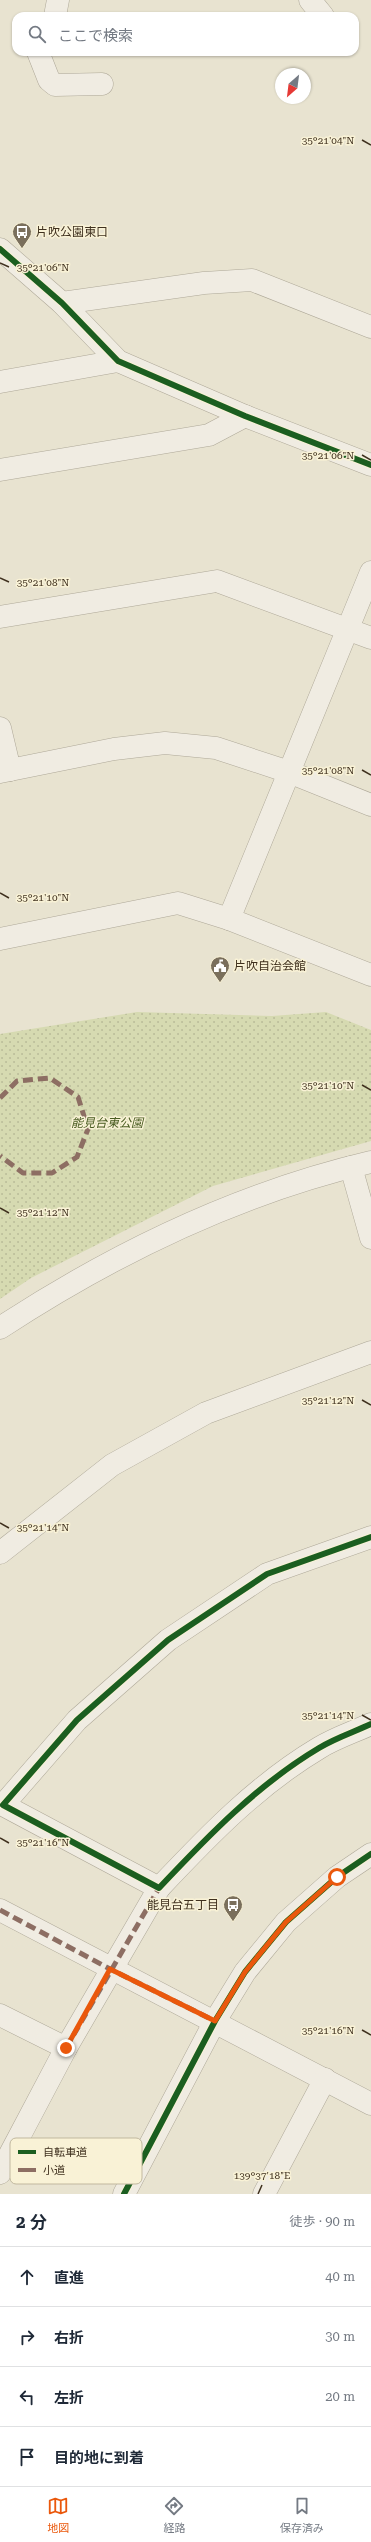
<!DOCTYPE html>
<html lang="ja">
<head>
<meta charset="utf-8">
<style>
	body { margin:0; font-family:"Roboto Serif","Noto Sans JP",serif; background:#f6f6f7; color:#1f2937 }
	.compass { position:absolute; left:275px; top:68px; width:36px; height:36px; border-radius:50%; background:#fff; box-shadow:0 1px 3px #0004; rotate:208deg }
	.stop { position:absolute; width:12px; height:12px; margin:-9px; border:3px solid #ea580c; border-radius:50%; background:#fff }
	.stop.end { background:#ea580c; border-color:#fff; box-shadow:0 1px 4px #0008 }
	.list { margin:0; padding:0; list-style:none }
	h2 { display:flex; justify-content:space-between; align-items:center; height:52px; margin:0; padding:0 16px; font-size:17px }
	h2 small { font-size:13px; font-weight:400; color:#747a83 }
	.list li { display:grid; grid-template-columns:26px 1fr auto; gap:12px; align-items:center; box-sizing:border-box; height:60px; padding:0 16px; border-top:1px solid #e0e1e3 }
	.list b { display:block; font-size:15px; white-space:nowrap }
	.list em { font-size:13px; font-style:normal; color:#747a83 }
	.icon { flex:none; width:22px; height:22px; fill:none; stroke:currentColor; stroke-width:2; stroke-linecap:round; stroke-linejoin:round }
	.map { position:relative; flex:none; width:371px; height:2194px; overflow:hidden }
	.search { position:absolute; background:#fff; box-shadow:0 1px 3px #0004; left:12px; right:12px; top:12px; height:44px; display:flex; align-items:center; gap:10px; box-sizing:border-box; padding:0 14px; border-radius:12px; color:#747a83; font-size:15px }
	.sheet { height:292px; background:#fff }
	nav { display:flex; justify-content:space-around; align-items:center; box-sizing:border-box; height:56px; border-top:1px solid #e0e1e3; background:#fff; font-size:11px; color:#747a83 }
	nav a { display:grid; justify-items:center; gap:2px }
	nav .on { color:#ea580c }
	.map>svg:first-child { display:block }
</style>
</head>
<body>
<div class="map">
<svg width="371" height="2194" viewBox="0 0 371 2194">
	<defs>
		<pattern id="park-dots" width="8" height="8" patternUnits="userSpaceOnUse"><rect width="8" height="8" fill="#d6dab1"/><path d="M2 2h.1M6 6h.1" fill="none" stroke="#b9bb98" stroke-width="1.8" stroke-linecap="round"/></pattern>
	</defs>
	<rect width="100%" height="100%" fill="#e8e3d0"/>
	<polygon fill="url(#park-dots)" points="137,1012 272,1016 326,1012 371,1030 371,1141 213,1186 31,1278 0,1299 0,1034"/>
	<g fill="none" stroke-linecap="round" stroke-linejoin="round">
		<g stroke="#aea898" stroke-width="23">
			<g id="minor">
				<polyline points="310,0 323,16"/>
				<polyline points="55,16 58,0"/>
				<polyline points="38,52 49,80 55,85 102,84"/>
				<polyline points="0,249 62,303 118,361 245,416 371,465"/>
				<polyline points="62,303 204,283 252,280 371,327"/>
				<polyline points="0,382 118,361"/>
				<polyline points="0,470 209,435 245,416"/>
				<polyline points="0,617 217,581 371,638"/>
				<polyline points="0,728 10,770"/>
				<polyline points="0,772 114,749 165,743 216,748 289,772 371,805"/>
				<polyline points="229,919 371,572"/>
				<polyline points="0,939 178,903 229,919 371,975"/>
				<polyline points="351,1167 371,1238"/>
				<path d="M0,1328C113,1254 239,1193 371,1162"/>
				<path d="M371,1537L267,1574L168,1640L77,1720L3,1805L159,1888C208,1836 257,1785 319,1748C335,1738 354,1732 371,1724"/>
				<polyline points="0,1553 112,1465 206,1413 371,1352"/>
				<polyline points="0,1910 371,2104"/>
				<polyline points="0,2015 66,2048 0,2173"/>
				<polyline points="66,2048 159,1888"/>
				<polyline points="124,2194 215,2021 245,1972 286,1922 337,1877 371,1854"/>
				<polyline points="264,2194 325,2079"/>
			</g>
		</g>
		<use href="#minor" stroke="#f0ece2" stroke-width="22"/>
		<g stroke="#8d6e63" stroke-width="5" stroke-dasharray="10 5" stroke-linecap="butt">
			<polyline points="0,1098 17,1081 50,1078 78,1097 88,1129 77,1157 52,1173 23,1173 0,1156"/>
			<polyline points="0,1910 110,1969 215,2021"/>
			<polyline points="66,2048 159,1888"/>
		</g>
		<g stroke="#f9f2d6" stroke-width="8">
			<g id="cycleway">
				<polyline points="0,249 62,303 118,361 245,416 371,465"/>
				<path d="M371,1537L267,1574L168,1640L77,1720L3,1805L159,1888C208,1836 257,1785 319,1748C335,1738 354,1732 371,1724"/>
				<polyline points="124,2194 215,2021 245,1972 286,1922 337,1877 371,1854"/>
			</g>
		</g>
		<use href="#cycleway" stroke="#1b5e20" stroke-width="6"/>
	</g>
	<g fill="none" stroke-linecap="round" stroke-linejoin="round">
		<polyline stroke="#ea580c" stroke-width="5" points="66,2048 110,1969 215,2021 245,1972 286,1922 337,1877"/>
	</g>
	<path fill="none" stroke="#3f301e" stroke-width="1.5" d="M362,140L371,145M0,263L9,267M362,455L371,460M0,578L9,582M362,770L371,775M0,893L9,898M362,1085L371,1090M0,1208L9,1213M362,1400L371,1405M0,1523L9,1528M362,1715L371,1720M0,1838L9,1843M362,2030L371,2035M258,2194L262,2185"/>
	<defs>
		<g id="bus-pin" transform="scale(1)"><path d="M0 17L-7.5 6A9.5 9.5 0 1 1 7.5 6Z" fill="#7a6f5c" stroke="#f9f2d6"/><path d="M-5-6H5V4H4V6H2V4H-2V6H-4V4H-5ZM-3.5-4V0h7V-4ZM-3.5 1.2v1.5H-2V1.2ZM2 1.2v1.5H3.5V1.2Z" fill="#fff"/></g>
		<g id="civic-pin" transform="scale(1)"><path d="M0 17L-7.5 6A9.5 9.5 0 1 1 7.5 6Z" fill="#7a6f5c" stroke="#f9f2d6"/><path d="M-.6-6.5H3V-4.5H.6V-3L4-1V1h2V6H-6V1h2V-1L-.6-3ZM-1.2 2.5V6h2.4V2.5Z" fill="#fff"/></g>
	</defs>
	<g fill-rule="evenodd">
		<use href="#bus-pin" x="22" y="232"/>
		<use href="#civic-pin" x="220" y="966"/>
		<use href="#bus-pin" x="233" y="1905"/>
	</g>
	<g text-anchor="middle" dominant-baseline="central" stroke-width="3" stroke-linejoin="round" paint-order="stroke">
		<g font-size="12" fill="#3f301e" stroke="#f9f2d6" text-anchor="start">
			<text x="36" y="232">片吹公園東口</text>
			<text x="234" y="966">片吹自治会館</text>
			<text x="219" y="1905" text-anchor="end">能見台五丁目</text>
		</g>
		<g font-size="12" font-style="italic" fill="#4a5d22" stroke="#f9f2d6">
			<text x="107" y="1123">能見台東公園</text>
		</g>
	</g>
	<rect x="10" y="2138" width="132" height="46" rx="6" fill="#f9f2d6" stroke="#c1b89f" stroke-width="1"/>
	<rect x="18" y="2150" width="18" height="4" fill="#1b5e20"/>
	<rect x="18" y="2168" width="18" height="4" fill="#8d6e63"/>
	<g font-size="11" fill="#3f301e">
		<text x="43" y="2156">自転車道</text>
		<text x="43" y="2174">小道</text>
	</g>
	<g font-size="10" text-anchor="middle" fill="#3f301e" stroke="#f9f2d6" stroke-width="3" stroke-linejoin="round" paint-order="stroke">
		<text x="328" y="144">35°21'04"N</text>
		<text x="43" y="271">35°21'06"N</text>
		<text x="328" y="459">35°21'06"N</text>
		<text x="43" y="586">35°21'08"N</text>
		<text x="328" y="774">35°21'08"N</text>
		<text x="43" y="901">35°21'10"N</text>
		<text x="328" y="1089">35°21'10"N</text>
		<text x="43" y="1216">35°21'12"N</text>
		<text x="328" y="1404">35°21'12"N</text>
		<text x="43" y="1531">35°21'14"N</text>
		<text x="328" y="1719">35°21'14"N</text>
		<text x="43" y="1846">35°21'16"N</text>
		<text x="328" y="2034">35°21'16"N</text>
		<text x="262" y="2179">139°37'18"E</text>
	</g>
</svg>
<svg class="compass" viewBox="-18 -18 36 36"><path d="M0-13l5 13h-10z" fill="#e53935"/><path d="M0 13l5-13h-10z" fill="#747a83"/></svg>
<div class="stop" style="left:337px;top:1877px"></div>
<div class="stop end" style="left:66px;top:2048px"></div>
<div class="search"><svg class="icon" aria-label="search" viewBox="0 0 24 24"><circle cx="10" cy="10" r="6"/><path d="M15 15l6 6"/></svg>ここで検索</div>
</div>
<section class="sheet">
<h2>2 分<small>徒歩 · 90 m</small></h2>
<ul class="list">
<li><svg class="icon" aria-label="ahead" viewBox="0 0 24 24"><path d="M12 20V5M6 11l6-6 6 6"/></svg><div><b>直進</b></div><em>40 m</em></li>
<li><svg class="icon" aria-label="right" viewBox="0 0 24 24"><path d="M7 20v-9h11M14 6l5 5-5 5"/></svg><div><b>右折</b></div><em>30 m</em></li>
<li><svg class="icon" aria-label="left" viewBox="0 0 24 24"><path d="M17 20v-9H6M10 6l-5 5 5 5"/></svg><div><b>左折</b></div><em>20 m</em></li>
<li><svg class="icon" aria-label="arrive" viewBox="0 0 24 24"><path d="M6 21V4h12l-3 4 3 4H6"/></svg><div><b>目的地に到着</b></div></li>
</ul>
</section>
<nav>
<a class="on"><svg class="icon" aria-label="map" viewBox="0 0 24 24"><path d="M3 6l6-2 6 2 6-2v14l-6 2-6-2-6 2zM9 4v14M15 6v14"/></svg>地図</a>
<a><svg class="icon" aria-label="directions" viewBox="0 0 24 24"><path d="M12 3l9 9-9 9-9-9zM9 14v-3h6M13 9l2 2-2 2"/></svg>経路</a>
<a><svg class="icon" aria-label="saved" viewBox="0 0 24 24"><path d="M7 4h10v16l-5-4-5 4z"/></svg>保存済み</a>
</nav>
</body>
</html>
